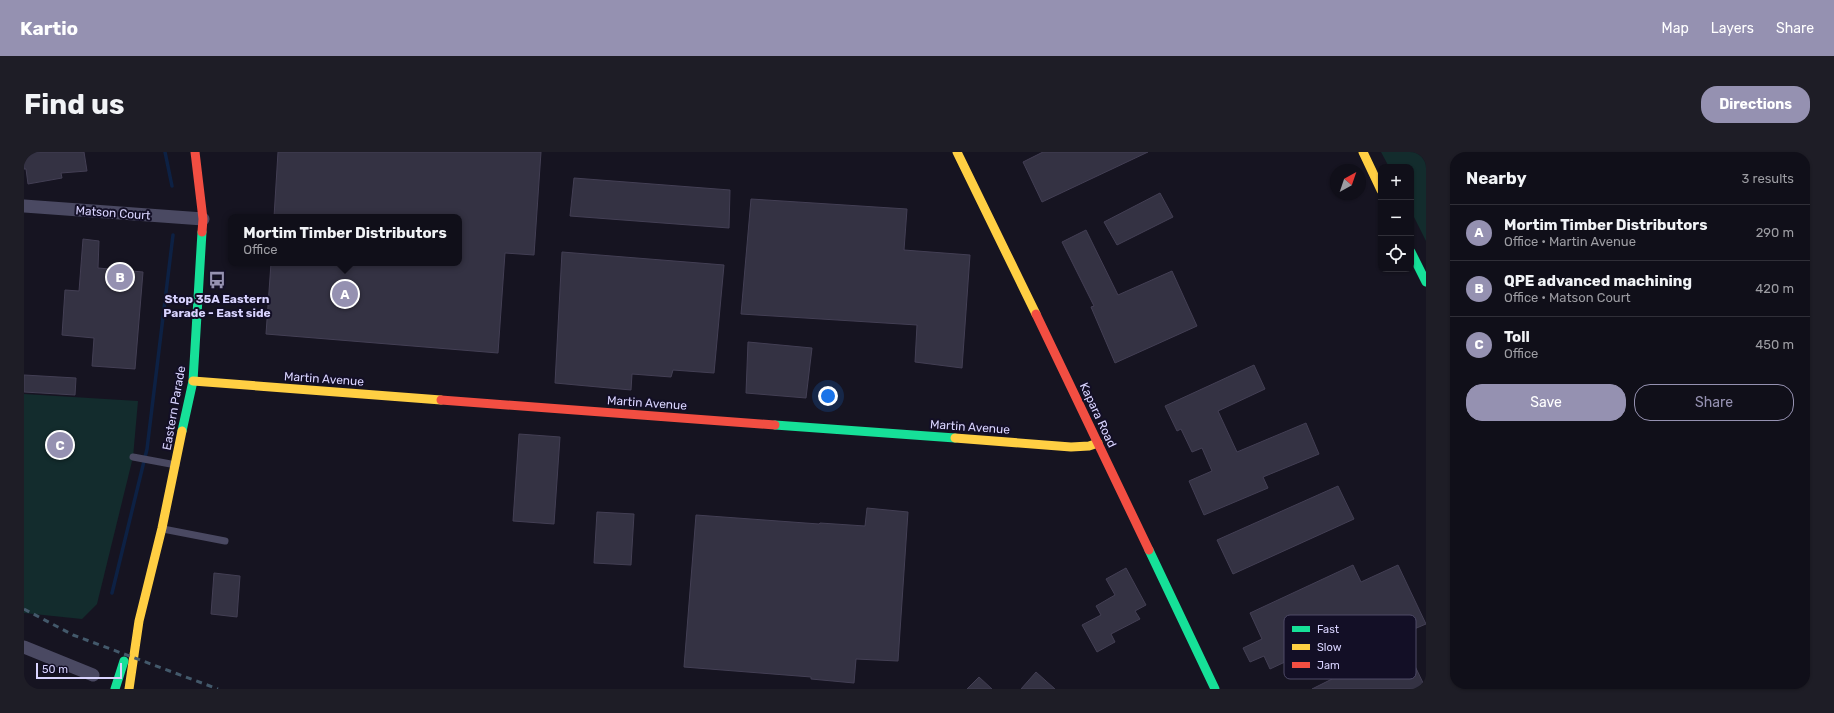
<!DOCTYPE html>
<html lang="en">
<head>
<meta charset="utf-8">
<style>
	body { margin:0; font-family:Rubik,sans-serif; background:#1e1d26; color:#f1f3f6 }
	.controls { position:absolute; right:12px; top:12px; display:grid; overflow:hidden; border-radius:8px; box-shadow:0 1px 3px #0004 }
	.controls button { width:36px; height:36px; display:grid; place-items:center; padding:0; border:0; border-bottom:1px solid #302f38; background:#100f19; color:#f1f3f6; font:20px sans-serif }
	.compass { position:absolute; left:1306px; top:12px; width:36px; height:36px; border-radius:50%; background:#100f19; box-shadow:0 1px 3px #0004; rotate:40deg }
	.scale { position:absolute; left:12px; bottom:10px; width:86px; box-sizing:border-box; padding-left:4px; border:2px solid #d9d4ff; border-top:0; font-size:11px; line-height:14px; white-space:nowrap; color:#d9d4ff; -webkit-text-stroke:3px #130f26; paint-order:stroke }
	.you { position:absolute; left:804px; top:244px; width:14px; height:14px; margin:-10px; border:3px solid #fff; border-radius:50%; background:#1a73e8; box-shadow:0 0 0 6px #1a73e833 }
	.badge { display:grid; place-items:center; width:26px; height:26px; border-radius:50%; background:#9591b1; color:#fff; font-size:13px; font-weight:700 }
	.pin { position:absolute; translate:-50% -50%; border:2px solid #fff; box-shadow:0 1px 4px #0006 }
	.popup { position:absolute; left:204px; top:62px; width:234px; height:52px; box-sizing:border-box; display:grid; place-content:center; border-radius:8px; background:#100f19; filter:drop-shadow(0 1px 3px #0005); font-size:13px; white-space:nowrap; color:#9c9ca2 }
	.popup b { font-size:15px; color:#f1f3f6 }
	.popup::after { content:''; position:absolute; left:50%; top:100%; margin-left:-8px; border:8px solid transparent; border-top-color:#100f19 }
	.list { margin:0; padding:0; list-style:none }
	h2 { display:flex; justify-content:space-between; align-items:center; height:52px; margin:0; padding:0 16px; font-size:17px }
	h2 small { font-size:13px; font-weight:400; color:#9c9ca2 }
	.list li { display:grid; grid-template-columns:26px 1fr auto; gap:12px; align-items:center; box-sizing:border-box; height:56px; padding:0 16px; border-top:1px solid #302f38 }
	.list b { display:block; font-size:15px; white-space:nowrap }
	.list p { margin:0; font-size:13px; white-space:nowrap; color:#9c9ca2 }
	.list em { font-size:13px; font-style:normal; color:#9c9ca2 }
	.actions { display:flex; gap:8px; padding:12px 16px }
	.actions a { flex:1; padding:9px 0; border:1px solid #9591b1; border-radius:16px; text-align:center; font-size:14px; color:#9591b1 }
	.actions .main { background:#9591b1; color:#fff }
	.icon { flex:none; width:22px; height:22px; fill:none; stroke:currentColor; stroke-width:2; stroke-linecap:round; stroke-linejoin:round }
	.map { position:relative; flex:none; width:1402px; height:537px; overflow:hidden; border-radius:16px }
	header { display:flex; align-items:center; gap:24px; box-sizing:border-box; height:56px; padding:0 20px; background:#9591b1; color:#fff }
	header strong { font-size:19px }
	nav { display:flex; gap:22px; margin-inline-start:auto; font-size:14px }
	.intro { display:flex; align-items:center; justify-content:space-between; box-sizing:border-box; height:96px; padding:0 24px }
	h1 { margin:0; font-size:28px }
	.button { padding:10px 18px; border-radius:16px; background:#9591b1; color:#fff; font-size:14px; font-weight:700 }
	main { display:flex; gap:24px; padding:0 24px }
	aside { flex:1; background:#100f19; border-radius:16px; box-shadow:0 1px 3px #0004 }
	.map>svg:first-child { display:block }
</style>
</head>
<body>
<header>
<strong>Kartio</strong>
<nav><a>Map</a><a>Layers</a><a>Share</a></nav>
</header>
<div class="intro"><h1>Find us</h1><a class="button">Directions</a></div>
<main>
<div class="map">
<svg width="1402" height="537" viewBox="0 0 1402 537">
	<rect width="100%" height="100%" fill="#161421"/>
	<g fill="#132c2d">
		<polygon points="1357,0 1402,0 1402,89 1387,59 1387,15 1365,15"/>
		<polygon points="0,242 114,249 109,305 73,452 58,467 0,461"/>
	</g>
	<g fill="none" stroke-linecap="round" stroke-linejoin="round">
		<g stroke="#0d2144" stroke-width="3.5">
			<polyline points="141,0 148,34"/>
			<polyline points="88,441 123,297 149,83"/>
		</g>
	</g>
	<g fill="#343243" stroke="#433f54">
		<polygon points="0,0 60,0 63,19 37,21 38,26 4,32 2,17 0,17"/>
		<polygon points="254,0 517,0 510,103 481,101 474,201 242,182 247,111 435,111 435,65 250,65"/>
		<polygon points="1019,0 1124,0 1018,50 999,10"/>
		<polygon points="550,26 706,38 705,76 546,64"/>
		<polygon points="1136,41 1149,65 1093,93 1080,70"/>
		<polygon points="727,47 883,57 880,98 946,103 938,216 891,210 893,173 717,162"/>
		<polygon points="1062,78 1094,143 1148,119 1173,174 1091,211 1067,155 1070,154 1038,90"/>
		<polygon points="59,87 75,89 74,116 119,120 111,217 68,214 70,186 38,183 41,138 55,139"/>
		<polygon points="538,100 700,113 690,221 649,218 647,225 608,222 607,238 531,231"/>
		<polygon points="724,190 788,196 782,246 722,241"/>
		<polygon points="1230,213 1241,237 1194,259 1213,300 1282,271 1295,302 1239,325 1244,336 1180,363 1165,329 1188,319 1178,296 1168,300 1157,277 1153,279 1141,254"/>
		<polygon points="0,223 52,226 51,243 0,240"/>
		<polygon points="495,282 536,285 530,372 489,369"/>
		<polygon points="1314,334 1330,367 1209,422 1193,388"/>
		<polygon points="843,356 884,360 874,509 832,507 830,531 787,527 787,525 660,515 672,363 795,372 796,371 841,374"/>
		<polygon points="573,360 610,362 607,413 570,411"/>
		<polygon points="1329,413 1337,430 1374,413 1402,472 1376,483 1402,537 1288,537 1308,527 1293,495 1246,517 1240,504 1226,510 1219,496 1238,487 1226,461"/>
		<polygon points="1102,416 1122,453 1111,459 1116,467 1087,482 1091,490 1073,500 1058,473 1077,463 1072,454 1091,443 1082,427"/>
		<polygon points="190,421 216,424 213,465 187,462"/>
		<polygon points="1012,520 1031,537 997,537"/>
		<polygon points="955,525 968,537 943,537"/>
	</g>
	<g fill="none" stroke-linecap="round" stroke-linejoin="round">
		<g stroke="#4a4962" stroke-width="7">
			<polyline points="109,305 152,313"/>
			<polyline points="139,377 201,389"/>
		</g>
		<g stroke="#4a4962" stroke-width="13">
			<polyline points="0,54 179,67"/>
			<polyline points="0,495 69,523"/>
		</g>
		<g stroke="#16e098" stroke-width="9">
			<polyline points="1387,100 1402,130"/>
			<polyline points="751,273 931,286"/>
			<polyline points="158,279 169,229 178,80"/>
			<polyline points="1125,398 1191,537"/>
			<polyline points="91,537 100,509"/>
		</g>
		<g stroke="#ffcf43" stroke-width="9">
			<polyline points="933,0 1012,162"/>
			<polyline points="1339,0 1357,38"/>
			<polyline points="169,229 417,248"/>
			<polyline points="931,286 1047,295 1065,294 1074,291"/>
			<polyline points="105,537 115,469 138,376 158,279"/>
		</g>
		<g stroke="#f24e42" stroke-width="9">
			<polyline points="171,0 179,67 178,80"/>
			<polyline points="1012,162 1125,398"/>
			<polyline points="417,248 751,273"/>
		</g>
		<polyline stroke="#43596b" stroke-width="3" stroke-dasharray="6 5" stroke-linecap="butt" points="0,457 49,483 194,537"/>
	</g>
	<defs>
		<g id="bus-bare" transform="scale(1.38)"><path d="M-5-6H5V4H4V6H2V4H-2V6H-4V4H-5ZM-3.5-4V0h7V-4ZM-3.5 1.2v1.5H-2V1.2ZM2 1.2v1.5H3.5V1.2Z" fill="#9591b1" stroke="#130f26" stroke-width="2.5" paint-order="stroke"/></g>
	</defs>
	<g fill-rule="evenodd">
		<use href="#bus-bare" x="193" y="128"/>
	</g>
	<g text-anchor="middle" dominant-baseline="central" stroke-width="4" stroke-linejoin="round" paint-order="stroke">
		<g font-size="12" fill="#d9d4ff" stroke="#130f26">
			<text transform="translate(89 61) rotate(4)">Matson Court</text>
			<text transform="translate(300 227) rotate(4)">Martin Avenue</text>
			<text transform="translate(623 251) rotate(4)">Martin Avenue</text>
			<text transform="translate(150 256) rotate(-80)">Eastern Parade</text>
			<text transform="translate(1074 263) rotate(65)">Kapara Road</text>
			<text transform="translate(946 275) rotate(4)">Martin Avenue</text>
		</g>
		<g font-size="12" font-weight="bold" fill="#d9d4ff" stroke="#130f26">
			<text x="193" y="147">Stop 35A Eastern<tspan x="193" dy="14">Parade - East side</tspan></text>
		</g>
	</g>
	<rect x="1260" y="463" width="132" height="64" rx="6" fill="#130f26" stroke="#4e4a67" stroke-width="1"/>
	<rect x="1268" y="474" width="18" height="6" fill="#16e098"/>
	<rect x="1268" y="492" width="18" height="6" fill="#ffcf43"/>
	<rect x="1268" y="510" width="18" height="6" fill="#f24e42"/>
	<g font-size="11" fill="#d9d4ff">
		<text x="1293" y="481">Fast</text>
		<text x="1293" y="499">Slow</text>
		<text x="1293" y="517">Jam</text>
	</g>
</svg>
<div class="controls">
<button>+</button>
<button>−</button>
<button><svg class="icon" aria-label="locate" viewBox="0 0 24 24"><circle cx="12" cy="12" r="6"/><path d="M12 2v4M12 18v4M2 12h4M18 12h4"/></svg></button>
</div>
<svg class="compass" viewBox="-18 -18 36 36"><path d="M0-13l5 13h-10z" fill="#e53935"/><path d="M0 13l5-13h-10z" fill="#9c9ca2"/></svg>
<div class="scale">50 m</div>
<div class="you"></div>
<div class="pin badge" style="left:321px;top:142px">A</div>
<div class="popup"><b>Mortim Timber Distributors</b>Office</div>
<div class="pin badge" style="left:96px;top:125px">B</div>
<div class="pin badge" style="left:36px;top:293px">C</div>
</div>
<aside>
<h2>Nearby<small>3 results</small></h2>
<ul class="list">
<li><span class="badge">A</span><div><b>Mortim Timber Distributors</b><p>Office · Martin Avenue</p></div><em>290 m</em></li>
<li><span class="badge">B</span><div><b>QPE advanced machining</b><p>Office · Matson Court</p></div><em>420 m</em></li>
<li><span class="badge">C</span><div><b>Toll</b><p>Office</p></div><em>450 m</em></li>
</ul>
<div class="actions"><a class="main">Save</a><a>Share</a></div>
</aside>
</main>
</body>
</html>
